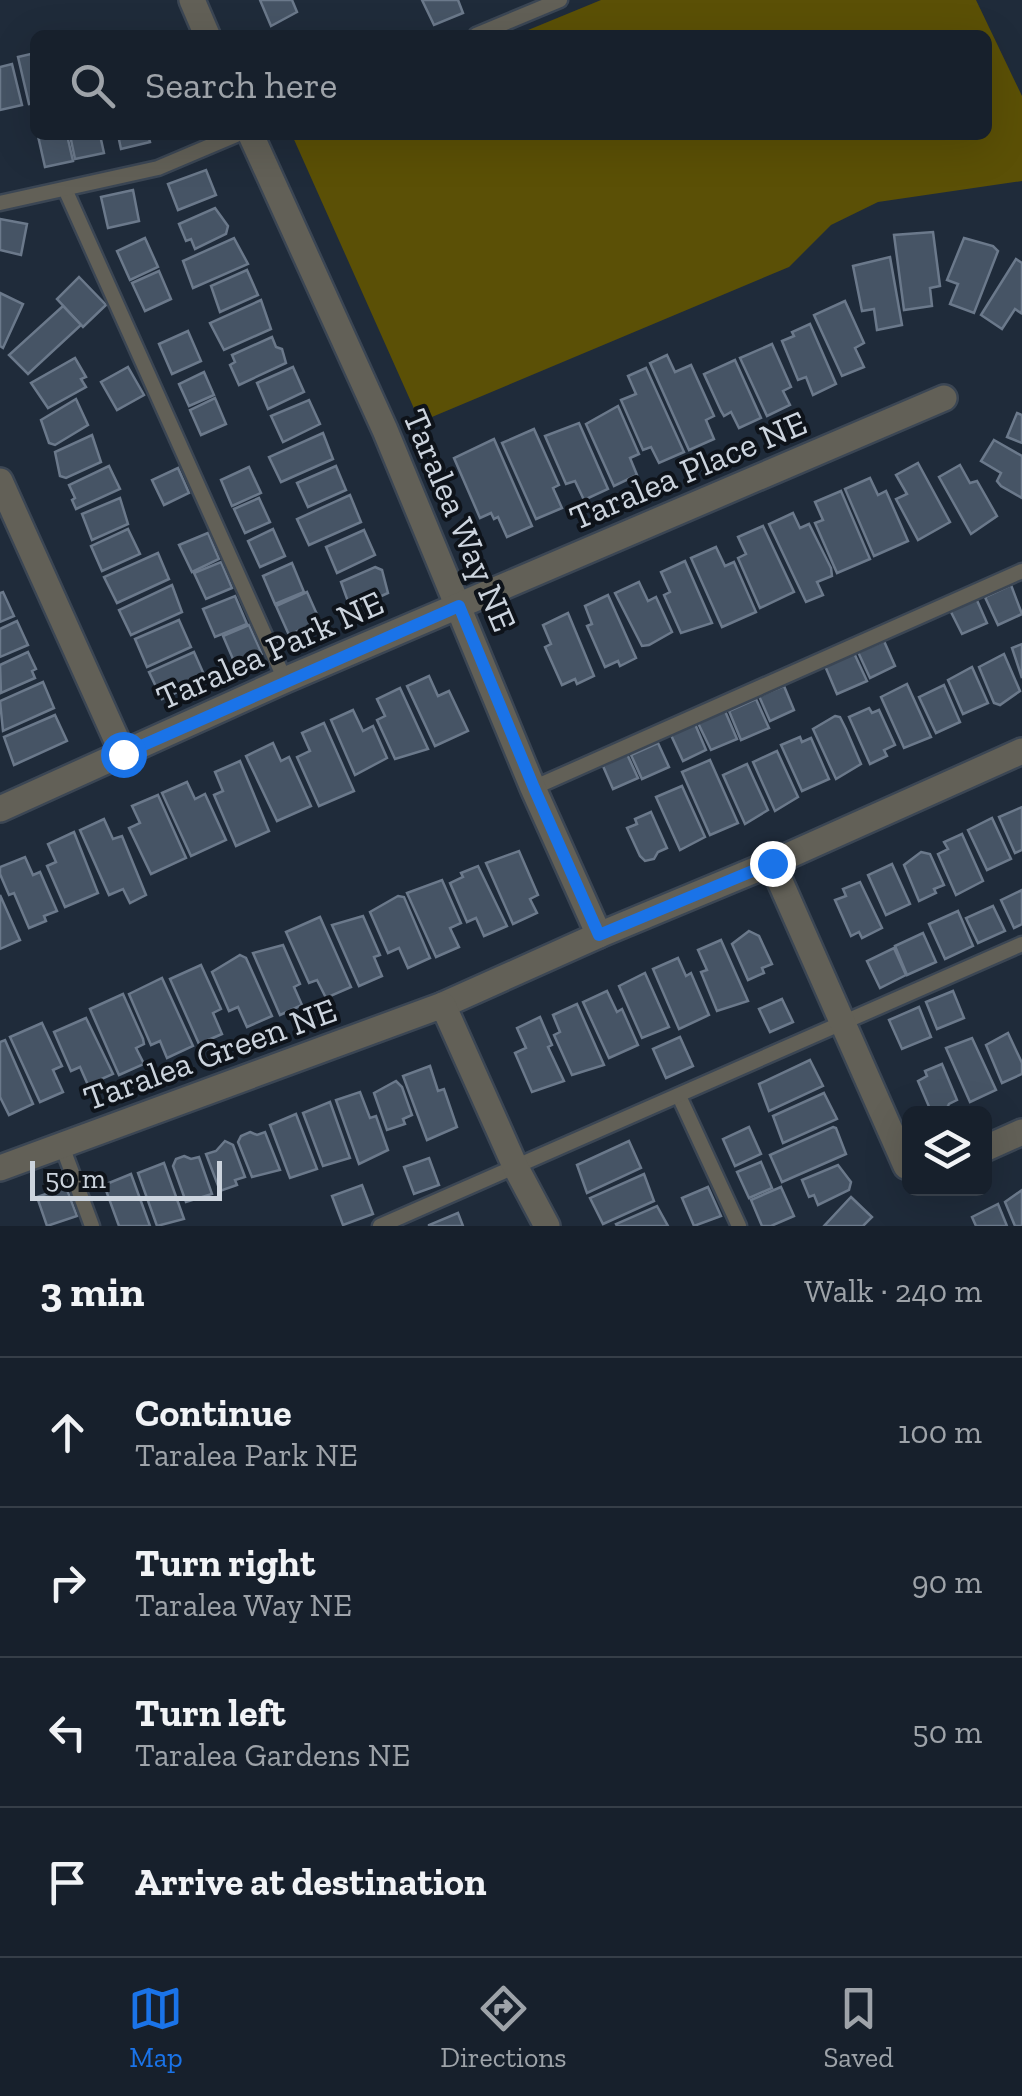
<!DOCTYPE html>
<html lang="en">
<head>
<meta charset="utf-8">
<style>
	body { margin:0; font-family:"Zilla Slab",serif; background:#202834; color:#f1f3f6 }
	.controls { position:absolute; right:30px; bottom:30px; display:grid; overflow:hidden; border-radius:15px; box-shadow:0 10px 40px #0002 }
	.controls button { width:90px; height:90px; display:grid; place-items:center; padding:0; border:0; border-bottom:2px solid #363e48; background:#17202c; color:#f1f3f6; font:50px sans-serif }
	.scale { position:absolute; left:30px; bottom:25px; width:192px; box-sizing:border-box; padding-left:10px; border:5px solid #ccd4de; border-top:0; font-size:28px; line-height:35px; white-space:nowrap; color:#ccd4de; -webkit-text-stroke:8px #0e131a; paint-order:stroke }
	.stop { position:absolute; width:30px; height:30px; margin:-22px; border:8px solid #1a73e8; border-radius:50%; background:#fff }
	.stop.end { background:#1a73e8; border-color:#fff; box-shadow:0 2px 10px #0008 }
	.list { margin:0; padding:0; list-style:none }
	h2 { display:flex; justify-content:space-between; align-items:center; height:130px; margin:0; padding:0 40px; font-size:42px }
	h2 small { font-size:32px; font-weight:400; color:#9ea3a9 }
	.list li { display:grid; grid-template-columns:65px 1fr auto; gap:30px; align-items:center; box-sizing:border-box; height:150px; padding:0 40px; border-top:2px solid #363e48 }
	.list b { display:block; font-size:38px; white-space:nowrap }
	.list p { margin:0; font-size:32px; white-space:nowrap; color:#9ea3a9 }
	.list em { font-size:32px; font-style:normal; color:#9ea3a9 }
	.icon { flex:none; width:55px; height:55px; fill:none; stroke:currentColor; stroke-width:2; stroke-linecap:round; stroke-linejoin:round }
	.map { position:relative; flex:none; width:1022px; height:1226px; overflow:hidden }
	.search { position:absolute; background:#17202c; box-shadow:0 10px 40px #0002; left:30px; right:30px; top:30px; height:110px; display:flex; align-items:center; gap:25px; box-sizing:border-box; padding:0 35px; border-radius:15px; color:#9ea3a9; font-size:38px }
	.sheet { height:730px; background:#17202c }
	nav { display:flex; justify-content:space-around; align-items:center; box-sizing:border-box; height:140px; border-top:2px solid #363e48; background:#17202c; font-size:28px; color:#9ea3a9 }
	nav a { display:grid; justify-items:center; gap:5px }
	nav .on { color:#1a73e8 }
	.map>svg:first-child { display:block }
</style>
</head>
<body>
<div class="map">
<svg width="1022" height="1226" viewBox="0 0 1022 1226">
	<rect width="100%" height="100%" fill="#1f2b3a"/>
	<polygon fill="#5b5006" points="601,0 976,0 1022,96 1022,181 878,202 831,225 789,267 420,422 292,135 987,135 987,35 516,35"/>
	<g fill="#465465" stroke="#6b798b" stroke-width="2.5">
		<polygon points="260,0 292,0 297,12 271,26"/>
		<polygon points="422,0 458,0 463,13 434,25"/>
		<polygon points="35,53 35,103 29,104 18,57"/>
		<polygon points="12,64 22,105 0,110 0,67"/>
		<polygon points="67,135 73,161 45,167 38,136"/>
		<polygon points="70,135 100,135 104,153 75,159"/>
		<polygon points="118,135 148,135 150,142 121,149"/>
		<polygon points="206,170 216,195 178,210 168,184"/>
		<polygon points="133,190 139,221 108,228 101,197"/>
		<polygon points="215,208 228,226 226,234 195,249 191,239 186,241 179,224"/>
		<polygon points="0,219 27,224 21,255 0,250"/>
		<polygon points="933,232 940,286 930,288 932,306 904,310 894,235"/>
		<polygon points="145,238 158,267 130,280 117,251"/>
		<polygon points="234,238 248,264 193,288 183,261"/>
		<polygon points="964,238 993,246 998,251 974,313 950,304 958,284 947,280"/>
		<polygon points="890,257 902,325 877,330 874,309 862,311 853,266"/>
		<polygon points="1016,259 1022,263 1022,310 1021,313 1015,309 1002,329 981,315"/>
		<polygon points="247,270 258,295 220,312 211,286"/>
		<polygon points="159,271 171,299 145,311 132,283"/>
		<polygon points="79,277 106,305 83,327 57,299"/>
		<polygon points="0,293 23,304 3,348 0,346"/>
		<polygon points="261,300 271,329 224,350 210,323"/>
		<polygon points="845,301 864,343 855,348 864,367 842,376 814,315"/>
		<polygon points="63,306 81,325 28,374 9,355"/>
		<polygon points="810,324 836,384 813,395 806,377 798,380 782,341 794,336 792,332"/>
		<polygon points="188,331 201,361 172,374 159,344"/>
		<polygon points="272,337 276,347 282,349 286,363 239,385 230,365 235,362 232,355"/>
		<polygon points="772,344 791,387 783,391 790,405 767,416 740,358"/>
		<polygon points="667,355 675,372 691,365 714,416 706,420 714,439 689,450 650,363"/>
		<polygon points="75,358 86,377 81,379 86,387 48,408 31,383"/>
		<polygon points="735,360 761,418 739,428 731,412 724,416 721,411 704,374"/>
		<polygon points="128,367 144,395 117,410 101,382"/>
		<polygon points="293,367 304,392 268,409 257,383"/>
		<polygon points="646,368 684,452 659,463 651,447 643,450 621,400 636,394 628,376"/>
		<polygon points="204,372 214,395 189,406 179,384"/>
		<polygon points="215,398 226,424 201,435 190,410"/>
		<polygon points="76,399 88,425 55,445 49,443 41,420"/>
		<polygon points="309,400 320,424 283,442 271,416"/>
		<polygon points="618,406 639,454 630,458 637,475 614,486 586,424"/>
		<polygon points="1017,413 1022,415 1022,443 1007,437"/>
		<polygon points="579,423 608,489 584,500 575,481 566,484 545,436"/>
		<polygon points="534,429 559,485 553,488 562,508 536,519 502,443"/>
		<polygon points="323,433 333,459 281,482 269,457"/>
		<polygon points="92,435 101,462 66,478 60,476 55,452"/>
		<polygon points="494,439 532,526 507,537 498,517 494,519 491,513 480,518 454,458"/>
		<polygon points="994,440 1022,456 1022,498 1001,486 997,481 1001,473 981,461"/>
		<polygon points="918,463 950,522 918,540 896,499 907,494 896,475"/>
		<polygon points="960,465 970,483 977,481 997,516 971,534 939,477"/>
		<polygon points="109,466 120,489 76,509 72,500 75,498 69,485"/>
		<polygon points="336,466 346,490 308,507 297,483"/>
		<polygon points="249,467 261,493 232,506 221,480"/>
		<polygon points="178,468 189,493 164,505 152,480"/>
		<polygon points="870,478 878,495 886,491 908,541 874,556 845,489"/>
		<polygon points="841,491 870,559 837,573 815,523 823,520 815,502"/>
		<polygon points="350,495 361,522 309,545 297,519"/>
		<polygon points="120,498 128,524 92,540 82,514"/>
		<polygon points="259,498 270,522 245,533 234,509"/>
		<polygon points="793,513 800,528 809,524 831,568 832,576 817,582 823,595 806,602 769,524"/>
		<polygon points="763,526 794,592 760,608 738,558 746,554 738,537"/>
		<polygon points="128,529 140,554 102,571 91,546"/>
		<polygon points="273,529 285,556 260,567 248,541"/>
		<polygon points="364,530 375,555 337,573 326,547"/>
		<polygon points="208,533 219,559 192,572 179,545"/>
		<polygon points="716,547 725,566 734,562 756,612 722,627 691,558"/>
		<polygon points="158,553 169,579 117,603 104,577"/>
		<polygon points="685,561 712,623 681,633 664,595 670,592 661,572"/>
		<polygon points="221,562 232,588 206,599 194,573"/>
		<polygon points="292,563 304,592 275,604 263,576"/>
		<polygon points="375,567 382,570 388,593 351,610 341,582"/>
		<polygon points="639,582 648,601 656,597 672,632 649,645 642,646 615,593"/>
		<polygon points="172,585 182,612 131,635 119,610"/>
		<polygon points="1011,585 1022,614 998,625 985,597"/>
		<polygon points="3,592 14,616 0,622 0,593"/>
		<polygon points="307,592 320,621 289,635 276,606"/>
		<polygon points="608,595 636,658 620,666 618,661 605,667 587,626 592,624 585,606"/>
		<polygon points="235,596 247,624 215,637 203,609"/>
		<polygon points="976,598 987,623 962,634 950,610"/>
		<polygon points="568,613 594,676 577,684 575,679 562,685 545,647 551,644 543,625"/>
		<polygon points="179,620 191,647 147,667 135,639"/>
		<polygon points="17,621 28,645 0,657 0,629"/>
		<polygon points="249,625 262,654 236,666 223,636"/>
		<polygon points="884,641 895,666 870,678 858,652"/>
		<polygon points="1022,644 1022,678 1012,648"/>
		<polygon points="28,652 36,669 32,671 35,678 1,693 0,665"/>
		<polygon points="194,652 206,679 162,699 149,672"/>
		<polygon points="854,653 867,681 837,694 825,666"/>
		<polygon points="1004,654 1020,691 1000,705 994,703 979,667"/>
		<polygon points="972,667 988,703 963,714 948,680"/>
		<polygon points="429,676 438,696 449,691 468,731 435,746 407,686"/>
		<polygon points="43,682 54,708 3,731 0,701"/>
		<polygon points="907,684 931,737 904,748 881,697"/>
		<polygon points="944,685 960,722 936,733 919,697"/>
		<polygon points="784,686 794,710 770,721 759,696"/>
		<polygon points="400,688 428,749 395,759 377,720 385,716 377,699"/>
		<polygon points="756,699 769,728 741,740 729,711"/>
		<polygon points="869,708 872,713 879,710 895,745 884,750 887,756 870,764 849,717"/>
		<polygon points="353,710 363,731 373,726 387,758 355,775 331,720"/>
		<polygon points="725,711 737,739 711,750 698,723"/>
		<polygon points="55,715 67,741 14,765 4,737"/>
		<polygon points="835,716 840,717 846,729 861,764 836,779 813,729"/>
		<polygon points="324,723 354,791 319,806 297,757 310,751 302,733"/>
		<polygon points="695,724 706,750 683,761 671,735"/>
		<polygon points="800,737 802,742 811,738 829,779 802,791 781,745"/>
		<polygon points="273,743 281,761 289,757 311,806 277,821 246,756"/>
		<polygon points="658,743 669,767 642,779 631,755"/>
		<polygon points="777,751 798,797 775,811 753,762"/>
		<polygon points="627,754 638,778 613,789 603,766"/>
		<polygon points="710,760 738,823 710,835 682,772"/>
		<polygon points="240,761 269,831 236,846 214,795 223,791 215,772"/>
		<polygon points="747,764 768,810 745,824 723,775"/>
		<polygon points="187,782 195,799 205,794 226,840 191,856 162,793"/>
		<polygon points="682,786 705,837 680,850 656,797"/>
		<polygon points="158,795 186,858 151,874 129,828 140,823 132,806"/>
		<polygon points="1022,807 1022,850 1015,853 999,817"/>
		<polygon points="651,812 667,848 658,852 654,859 645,861 640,856 627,828 637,824 635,819"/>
		<polygon points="992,818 1011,859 987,870 968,830"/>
		<polygon points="104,819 113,839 122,836 146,895 130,903 123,889 109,895 80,830"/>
		<polygon points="74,832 98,893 65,907 47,866 56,862 48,844"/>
		<polygon points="962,834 983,881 956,895 938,854 948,849 944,842"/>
		<polygon points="519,851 538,895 530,899 537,913 513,924 486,863"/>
		<polygon points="921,852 930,854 944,885 934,889 936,893 919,901 904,865"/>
		<polygon points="25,857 33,875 40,872 57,911 44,916 46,921 29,928 14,893 9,895 0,874 0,867"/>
		<polygon points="892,864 910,904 886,915 868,875"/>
		<polygon points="478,866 507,926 484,936 476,918 467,922 450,883 463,877 461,873"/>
		<polygon points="442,880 461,923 450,928 459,947 436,957 407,893"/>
		<polygon points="860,882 882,928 862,938 859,932 851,936 835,900 846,896 843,889"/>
		<polygon points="1022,890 1022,924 1014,928 1001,900"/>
		<polygon points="0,895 20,940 0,949"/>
		<polygon points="398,896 404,897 430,958 408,968 399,948 388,953 370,912"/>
		<polygon points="993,906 1005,931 978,943 966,918"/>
		<polygon points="958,911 973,946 945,959 929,924"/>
		<polygon points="363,916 380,955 374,957 382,976 359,986 332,925"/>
		<polygon points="320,917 351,987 326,998 317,980 309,983 286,932"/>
		<polygon points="749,931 759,936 772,964 762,968 764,973 748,980 732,944"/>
		<polygon points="923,933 936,962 907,975 895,946"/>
		<polygon points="721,940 748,1001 717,1011 701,972 707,970 698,950"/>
		<polygon points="283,945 300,984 294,987 302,1005 280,1015 253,953"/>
		<polygon points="894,948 906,975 880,988 867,961"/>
		<polygon points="240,955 246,958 272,1016 247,1027 238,1007 229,1011 212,972"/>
		<polygon points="678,958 686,976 691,973 709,1015 679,1029 653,969"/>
		<polygon points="201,965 221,1009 213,1013 222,1034 199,1044 170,979"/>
		<polygon points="645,973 669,1027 642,1038 619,986"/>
		<polygon points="162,978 193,1046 167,1058 160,1041 151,1045 129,994"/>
		<polygon points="607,991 617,1012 622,1009 638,1045 609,1058 583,1002"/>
		<polygon points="953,991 964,1018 937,1029 926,1002"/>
		<polygon points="123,994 143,1039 144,1044 136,1048 144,1064 119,1075 90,1009"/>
		<polygon points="782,999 793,1022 770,1032 759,1009"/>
		<polygon points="577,1004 604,1065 572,1075 554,1035 560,1032 553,1015"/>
		<polygon points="919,1007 931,1037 902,1049 889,1020"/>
		<polygon points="540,1017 552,1045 548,1047 564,1081 532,1092 515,1053 526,1048 517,1028"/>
		<polygon points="86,1018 113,1074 88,1085 80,1067 71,1071 54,1032"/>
		<polygon points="42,1023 62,1066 53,1070 63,1092 40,1102 10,1037"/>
		<polygon points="1008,1033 1022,1063 1022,1074 1002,1083 986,1045"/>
		<polygon points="680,1037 693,1066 666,1078 653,1049"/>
		<polygon points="972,1038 996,1090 970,1102 946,1048"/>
		<polygon points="5,1040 33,1104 9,1115 0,1097 0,1042"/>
		<polygon points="810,1060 823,1086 769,1111 759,1084"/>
		<polygon points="942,1064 957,1100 949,1104 945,1112 936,1113 930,1109 918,1081 927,1076 925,1071"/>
		<polygon points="430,1066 438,1091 444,1089 457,1127 427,1140 403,1076"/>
		<polygon points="396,1081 402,1087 412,1115 403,1119 405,1124 387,1130 374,1093"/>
		<polygon points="360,1092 370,1118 376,1116 388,1150 359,1164 336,1100"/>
		<polygon points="824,1093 837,1119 783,1143 773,1116"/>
		<polygon points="330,1102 350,1158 323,1166 303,1113"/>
		<polygon points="296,1114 317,1169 290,1178 270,1125"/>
		<polygon points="749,1127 761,1154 735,1166 723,1139"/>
		<polygon points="833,1127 836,1128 846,1154 782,1182 770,1155"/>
		<polygon points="250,1132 257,1135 265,1132 280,1170 252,1177 238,1142 241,1136"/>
		<polygon points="225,1141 233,1145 245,1177 235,1180 237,1185 220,1191 206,1154 216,1151"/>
		<polygon points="629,1141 641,1168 587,1193 577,1165"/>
		<polygon points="184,1156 191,1159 199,1157 212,1194 186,1202 173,1166 176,1159"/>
		<polygon points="429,1158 439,1185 414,1194 404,1167"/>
		<polygon points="761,1162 772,1188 749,1198 737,1172"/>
		<polygon points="164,1163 184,1219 157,1226 138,1173"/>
		<polygon points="838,1165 851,1182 849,1190 818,1205 814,1195 809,1197 802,1180"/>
		<polygon points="131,1174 150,1226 119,1226 104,1185"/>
		<polygon points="644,1174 654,1201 603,1224 590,1198"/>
		<polygon points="362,1185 373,1214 343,1225 332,1196"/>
		<polygon points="66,1187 77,1216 47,1226 37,1197"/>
		<polygon points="708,1187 721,1216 694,1226 682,1198"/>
		<polygon points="781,1187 794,1216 771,1226 762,1226 751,1200"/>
		<polygon points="1022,1190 1022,1226 1015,1226 1005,1202"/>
		<polygon points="851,1197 872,1217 863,1226 824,1226"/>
		<polygon points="998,1204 1007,1226 976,1226 972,1217"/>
		<polygon points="657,1206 668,1226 617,1226 616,1224"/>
		<polygon points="458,1213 463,1226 429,1226 429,1225"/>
	</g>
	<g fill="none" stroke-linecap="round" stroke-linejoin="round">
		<g stroke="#3b4654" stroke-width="19">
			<g id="service">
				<polyline points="476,35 560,0"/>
				<polyline points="65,189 285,680"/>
				<polyline points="0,203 158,168 236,135"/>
				<polyline points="533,788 1022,571"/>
				<polyline points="679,1096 739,1226"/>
				<polyline points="62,1146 92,1226"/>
				<polyline points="380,1226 1022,944"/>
			</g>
		</g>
		<g stroke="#3b4654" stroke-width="30">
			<g id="minor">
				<polyline points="192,0 207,35"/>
				<polyline points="251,135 385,430 533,788 599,935"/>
				<polyline points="0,481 123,754"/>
				<polyline points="0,809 285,680 944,398"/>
				<polyline points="443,1005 599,935 772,863"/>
				<polyline points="984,1149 1022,1132"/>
				<polyline points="910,1166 906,1166 772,863 1022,751"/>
				<polyline points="0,1168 443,1005 515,1166 547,1226"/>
			</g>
		</g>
		<use href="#service" stroke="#626057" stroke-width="14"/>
		<use href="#minor" stroke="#626057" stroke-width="25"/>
	</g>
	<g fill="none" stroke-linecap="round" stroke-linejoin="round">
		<polyline stroke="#1a73e8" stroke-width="12" points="123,754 459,606 534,788 599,935 772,863"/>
	</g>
	<g text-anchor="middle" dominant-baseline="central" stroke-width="8" stroke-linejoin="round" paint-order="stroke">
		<g font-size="35" fill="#ccd4de" stroke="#0e131a">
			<text transform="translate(688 470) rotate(-23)">Taralea Place NE</text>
			<text transform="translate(460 520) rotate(67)">Taralea Way NE</text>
			<text transform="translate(270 650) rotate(-24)">Taralea Park NE</text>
			<text transform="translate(210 1054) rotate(-20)">Taralea Green NE</text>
		</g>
	</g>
</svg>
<div class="controls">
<button><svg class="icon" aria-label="layers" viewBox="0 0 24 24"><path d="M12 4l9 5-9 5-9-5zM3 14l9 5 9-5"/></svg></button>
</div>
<div class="scale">50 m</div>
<div class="stop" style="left:123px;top:754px"></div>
<div class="stop end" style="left:772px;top:863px"></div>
<div class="search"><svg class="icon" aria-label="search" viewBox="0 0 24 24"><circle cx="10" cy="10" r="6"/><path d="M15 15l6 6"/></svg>Search here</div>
</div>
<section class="sheet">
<h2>3 min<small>Walk · 240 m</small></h2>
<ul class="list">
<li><svg class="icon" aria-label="ahead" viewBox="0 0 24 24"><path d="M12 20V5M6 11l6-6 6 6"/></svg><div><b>Continue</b><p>Taralea Park NE</p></div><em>100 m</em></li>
<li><svg class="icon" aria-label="right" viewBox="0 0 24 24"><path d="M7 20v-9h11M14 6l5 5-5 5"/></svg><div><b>Turn right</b><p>Taralea Way NE</p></div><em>90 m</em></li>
<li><svg class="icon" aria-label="left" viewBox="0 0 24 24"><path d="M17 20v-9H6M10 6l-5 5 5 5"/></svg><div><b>Turn left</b><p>Taralea Gardens NE</p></div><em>50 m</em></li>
<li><svg class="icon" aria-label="arrive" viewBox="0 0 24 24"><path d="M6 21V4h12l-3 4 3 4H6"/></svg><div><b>Arrive at destination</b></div></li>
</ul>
</section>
<nav>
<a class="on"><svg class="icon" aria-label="map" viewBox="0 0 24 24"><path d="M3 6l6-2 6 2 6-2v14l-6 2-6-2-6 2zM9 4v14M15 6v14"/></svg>Map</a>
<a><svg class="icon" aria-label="directions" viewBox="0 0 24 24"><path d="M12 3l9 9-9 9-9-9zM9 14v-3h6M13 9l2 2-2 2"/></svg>Directions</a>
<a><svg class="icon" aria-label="saved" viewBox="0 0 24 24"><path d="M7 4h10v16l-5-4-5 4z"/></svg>Saved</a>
</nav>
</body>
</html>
